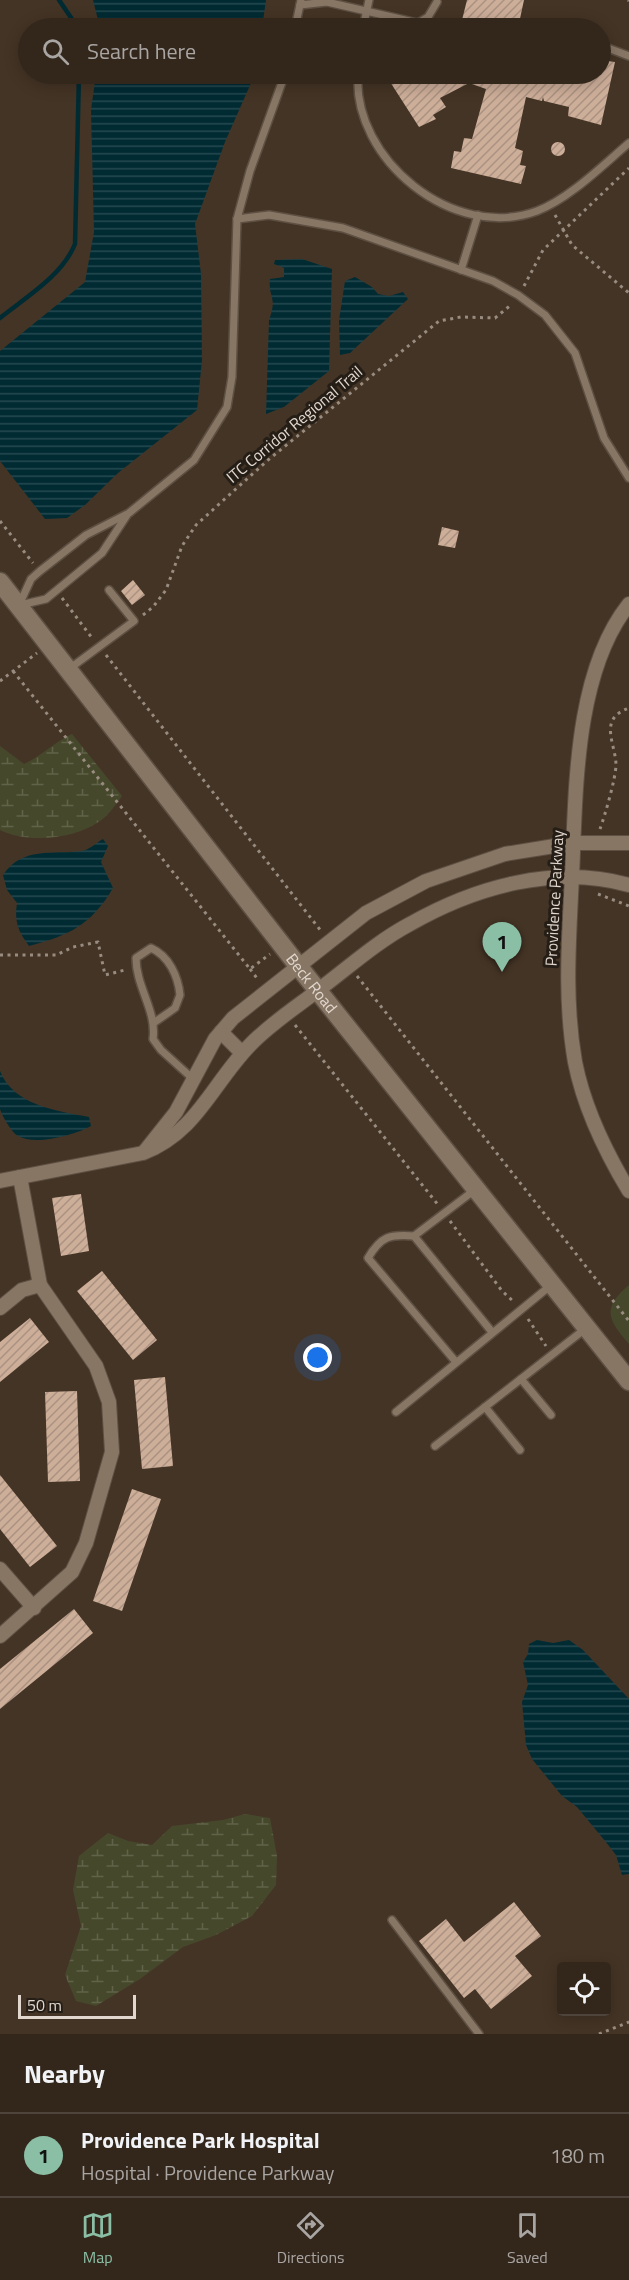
<!DOCTYPE html>
<html lang="en">
<head>
<meta charset="utf-8">
<style>
	body { margin:0; font-family:"Titillium Web",sans-serif; background:#3b2f25; color:#f1f3f6 }
	.controls { position:absolute; right:18px; bottom:18px; display:grid; overflow:hidden; border-radius:6px; box-shadow:0 3px 15px #0003 }
	.controls button { width:54px; height:54px; display:grid; place-items:center; padding:0; border:0; border-bottom:2px solid #4e443b; background:#33271c; color:#f1f3f6; font:30px sans-serif }
	.scale { position:absolute; left:18px; bottom:15px; width:118px; box-sizing:border-box; padding-left:6px; border:3px solid #e1d7ce; border-top:0; font-size:16px; line-height:21px; white-space:nowrap; color:#e1d7ce; -webkit-text-stroke:4px #251e17; paint-order:stroke }
	.you { position:absolute; left:318px; top:1358px; width:21px; height:21px; margin:-15px; border:4px solid #fff; border-radius:50%; background:#1a73e8; box-shadow:0 0 0 9px #1a73e833 }
	.badge { display:grid; place-items:center; width:39px; height:39px; border-radius:50%; background:#8abfa5; color:#111; font-size:20px; font-weight:700 }
	.pin { position:absolute; translate:-50% -50px; filter:drop-shadow(0 2px 3px #0008) }
	.pin::after { content:''; position:absolute; top:32px; width:21px; height:18px; background:inherit; clip-path:polygon(0 0,100% 0,50% 100%) }
	.list { margin:0; padding:0; list-style:none }
	h2 { display:flex; justify-content:space-between; align-items:center; height:78px; margin:0; padding:0 24px; font-size:26px }
	h2 small { font-size:20px; font-weight:400; color:#a9a5a3 }
	.list li { display:grid; grid-template-columns:39px 1fr auto; gap:18px; align-items:center; box-sizing:border-box; height:84px; padding:0 24px; border-top:2px solid #4e443b }
	.list b { display:block; font-size:22px; white-space:nowrap }
	.list p { margin:0; font-size:20px; white-space:nowrap; color:#a9a5a3 }
	.list em { font-size:20px; font-style:normal; color:#a9a5a3 }
	.icon { flex:none; width:33px; height:33px; fill:none; stroke:currentColor; stroke-width:2; stroke-linecap:round; stroke-linejoin:round }
	.map { position:relative; flex:none; width:629px; height:2034px; overflow:hidden }
	.search { position:absolute; background:#33271c; box-shadow:0 3px 15px #0003; left:18px; right:18px; top:18px; height:66px; display:flex; align-items:center; gap:15px; box-sizing:border-box; padding:0 21px; border-radius:33px; color:#a9a5a3; font-size:22px }
	.sheet { height:162px; background:#33271c }
	nav { display:flex; justify-content:space-around; align-items:center; box-sizing:border-box; height:84px; border-top:2px solid #4e443b; background:#33271c; font-size:16px; color:#a9a5a3 }
	nav a { display:grid; justify-items:center; gap:3px }
	nav .on { color:#8abfa5 }
	.map>svg:first-child { display:block }
</style>
</head>
<body>
<div class="map">
<svg width="629" height="2034" viewBox="0 0 629 2034">
	<defs>
		<pattern id="wetland-marsh" width="20" height="14" patternUnits="userSpaceOnUse" patternTransform="scale(1.5)"><rect width="20" height="14" fill="#46482b"/><path d="M1 5h8M5 5V1M11 12h8M15 12V8" fill="none" stroke="#606249"/></pattern>
		<pattern id="water-rules" width="6" height="5" patternUnits="userSpaceOnUse" patternTransform="scale(1.5)"><rect width="6" height="5" fill="#012b33"/><path d="M0 2.5h6" fill="none" stroke="#26494f"/></pattern>
		<pattern id="building-hatch" width="6" height="6" patternUnits="userSpaceOnUse" patternTransform="scale(1.5)"><rect width="6" height="6" fill="#cdae99"/><path d="M-1 1l2-2M0 6l6-6M5 7l2-2" fill="none" stroke="#ab9282"/></pattern>
	</defs>
	<rect width="100%" height="100%" fill="#443425"/>
	<path fill="#46482b" d="M629,1285V1344C608,1320 601,1308 629,1285Z"/>
	<g fill="url(#wetland-marsh)">
		<path d="M72,734L122,796C116,804 109,815 100,821C75,839 28,844 0,830V746L24,764C42,756 54,742 72,734Z"/>
		<polygon points="245,1814 270,1818 277,1856 276,1885 252,1916 216,1935 183,1947 140,1979 96,2006 76,2001 65,1975 81,1926 73,1890 79,1856 108,1833 128,1841 152,1845 172,1826 223,1820"/>
	</g>
	<g fill="url(#water-rules)">
		<polygon points="93,0 266,0 262,28 100,28"/>
		<polygon points="96,74 255,74 225,142 195,224 201,274 202,360 197,410 118,473 85,505 67,518 45,519 0,461 0,351 85,282 94,232 91,110"/>
		<path d="M302,259L332,269L329,371L284,407L266,414L269,320C278,297 268,298 270,279L284,277V268L274,264L275,260Z"/>
		<polygon points="355,277 372,287 378,294 389,296 403,292 408,299 350,353 340,355 339,320 345,281"/>
		<path d="M103,839L108,846L101,862L113,888C92,924 69,936 29,946C18,932 14,920 17,903L7,890L3,875C23,846 51,855 82,851C89,850 96,843 103,839Z"/>
		<path d="M0,1071C13,1105 57,1111 89,1117L91,1126C75,1135 35,1146 18,1136C12,1133 2,1116 0,1109C0,1099 0,1082 0,1071Z"/>
		<polygon points="537,1640 553,1643 569,1640 583,1650 629,1699 629,1874 622,1875 616,1855 605,1841 577,1807 562,1796 532,1759 526,1745 522,1702 528,1685 523,1662 528,1654 529,1644"/>
	</g>
	<g fill="none" stroke-linecap="round" stroke-linejoin="round">
		<g stroke="#012b33" stroke-width="4.5">
			<polyline points="59,0 78,28"/>
			<path d="M0,318C26,297 62,276 75,244L79,74"/>
		</g>
	</g>
	<g fill="url(#building-hatch)">
		<polygon points="467,0 524,0 518,28 460,28"/>
		<polygon points="600,60 615,62 601,125 568,116 569,107 544,101 543,97 542,101 526,97 515,148 523,151 520,165 526,166 521,184 451,168 454,151 461,152 464,138 472,139 486,89 469,83 440,98 446,107 433,115 436,119 419,127 385,74 600,74"/>
		<circle cx="558" cy="149" r="7"/>
		<polygon points="442,527 459,531 455,548 438,545"/>
		<polygon points="133,580 145,595 132,605 121,591"/>
		<polygon points="81,1194 89,1251 61,1256 52,1198"/>
		<polygon points="102,1271 157,1340 133,1360 77,1291"/>
		<polygon points="30,1318 49,1342 0,1382 0,1342"/>
		<polygon points="165,1377 173,1466 142,1469 134,1380"/>
		<polygon points="77,1391 80,1481 48,1482 45,1392"/>
		<polygon points="0,1475 57,1546 30,1567 0,1529"/>
		<polygon points="132,1489 161,1499 122,1611 93,1601"/>
		<polygon points="74,1609 93,1633 0,1709 0,1669"/>
		<polygon points="514,1902 541,1936 515,1956 532,1976 491,2009 475,1989 464,1998 419,1941 446,1919 464,1942"/>
	</g>
	<g fill="none" stroke-linecap="round" stroke-linejoin="round">
		<g stroke="#5d5043" stroke-width="10">
			<g id="service">
				<polyline points="300,5 327,2 418,23 428,17 437,2"/>
				<polyline points="295,28 301,0"/>
				<polyline points="363,28 369,0"/>
				<polyline points="600,45 629,56"/>
				<path d="M358,74C352,159 453,242 537,211C569,199 603,165 629,143"/>
				<polyline points="237,219 269,215 343,228 493,281 518,295 545,315 575,353 604,438 629,478"/>
				<polyline points="461,270 478,215"/>
				<polyline points="20,603 31,579 40,571 86,535 129,513 194,460 227,407 232,377 237,219 250,171 285,74"/>
				<polyline points="20,605 46,599 102,553 127,515"/>
				<polyline points="69,669 134,621 109,590"/>
				<path d="M155,1022L175,1008L180,995C178,976 169,956 151,948L136,958C136,987 157,1011 153,1039L161,1050L192,1078"/>
				<polyline points="414,1236 492,1332"/>
				<path d="M456,1362L368,1258C381,1236 390,1234 414,1236L476,1189"/>
				<polyline points="521,1379 551,1415"/>
				<polyline points="485,1407 520,1450"/>
				<polyline points="396,1412 550,1286"/>
				<polyline points="435,1446 585,1329"/>
				<polyline points="392,1920 479,2034"/>
			</g>
		</g>
		<g stroke="#5d5043" stroke-width="16">
			<g id="minor">
				<path d="M629,604C574,673 576,792 572,876C569,939 564,999 575,1062C584,1108 605,1151 629,1191"/>
				<polyline points="221,1032 242,1053"/>
				<polyline points="145,1151 176,1112 215,1039 233,1018 366,913 426,881 505,854 573,843 629,843"/>
				<path d="M0,1181L143,1153C197,1132 212,1084 250,1045C271,1023 298,1006 321,988C350,966 378,941 410,924C475,887 555,864 629,885"/>
				<polyline points="0,1308 22,1290 40,1285"/>
				<polyline points="0,1569 34,1608"/>
				<polyline points="0,1636 72,1572 86,1543 112,1452 109,1402 96,1366 40,1285 20,1177"/>
			</g>
		</g>
		<g stroke="#5d5043" stroke-width="21">
			<g id="secondary">
				<path id="s1" d="M0,582L299,967L629,1381"/>
			</g>
		</g>
		<g stroke="#988c80" stroke-width="3" stroke-dasharray="3 4.5" stroke-linecap="butt">
			<polyline points="628,0 629,1"/>
			<polyline points="555,215 572,245 629,293"/>
			<polyline points="524,286 543,250 629,168"/>
			<polyline points="0,521 33,563"/>
			<polyline points="62,598 92,638"/>
			<polyline points="143,615 153,607 166,590 182,546 196,525 268,460 439,321 461,317 495,318 512,304"/>
			<polyline points="106,655 321,931"/>
			<polyline points="13,671 250,969 270,954"/>
			<polyline points="0,681 37,653"/>
			<path d="M600,829C605,815 616,778 616,764C615,742 598,719 629,708"/>
			<polyline points="598,894 629,906"/>
			<polyline points="0,955 56,955 73,947 98,942 105,975 125,970"/>
			<polyline points="250,969 259,981"/>
			<polyline points="357,976 629,1321"/>
			<polyline points="295,1025 439,1206"/>
			<polyline points="450,1221 502,1291 514,1302"/>
			<polyline points="528,1319 546,1346"/>
			<polyline points="599,2034 629,2022"/>
		</g>
		<use href="#service" stroke="#887665" stroke-width="7"/>
		<use href="#minor" stroke="#887665" stroke-width="14"/>
		<use href="#secondary" stroke="#887665" stroke-width="18"/>
	</g>
	<g text-anchor="middle" dominant-baseline="central" stroke-width="6" stroke-linejoin="round" paint-order="stroke">
		<g font-size="16" fill="#e1d7ce" stroke="#251e17">
			<text transform="translate(294 424) rotate(-40)">ITC Corridor Regional Trail</text>
			<text transform="translate(554 898) rotate(-87)">Providence Parkway</text>
			<text stroke="none"><textPath href="#s1" startOffset="508">Beck Road</textPath></text>
		</g>
	</g>
</svg>
<div class="controls">
<button><svg class="icon" aria-label="locate" viewBox="0 0 24 24"><circle cx="12" cy="12" r="6"/><path d="M12 2v4M12 18v4M2 12h4M18 12h4"/></svg></button>
</div>
<div class="scale">50 m</div>
<div class="you"></div>
<div class="pin badge" style="left:502px;top:972px">1</div>
<div class="search"><svg class="icon" aria-label="search" viewBox="0 0 24 24"><circle cx="10" cy="10" r="6"/><path d="M15 15l6 6"/></svg>Search here</div>
</div>
<section class="sheet">
<h2>Nearby<small></small></h2>
<ul class="list">
<li><span class="badge">1</span><div><b>Providence Park Hospital</b><p>Hospital · Providence Parkway</p></div><em>180 m</em></li>
</ul>
</section>
<nav>
<a class="on"><svg class="icon" aria-label="map" viewBox="0 0 24 24"><path d="M3 6l6-2 6 2 6-2v14l-6 2-6-2-6 2zM9 4v14M15 6v14"/></svg>Map</a>
<a><svg class="icon" aria-label="directions" viewBox="0 0 24 24"><path d="M12 3l9 9-9 9-9-9zM9 14v-3h6M13 9l2 2-2 2"/></svg>Directions</a>
<a><svg class="icon" aria-label="saved" viewBox="0 0 24 24"><path d="M7 4h10v16l-5-4-5 4z"/></svg>Saved</a>
</nav>
</body>
</html>
